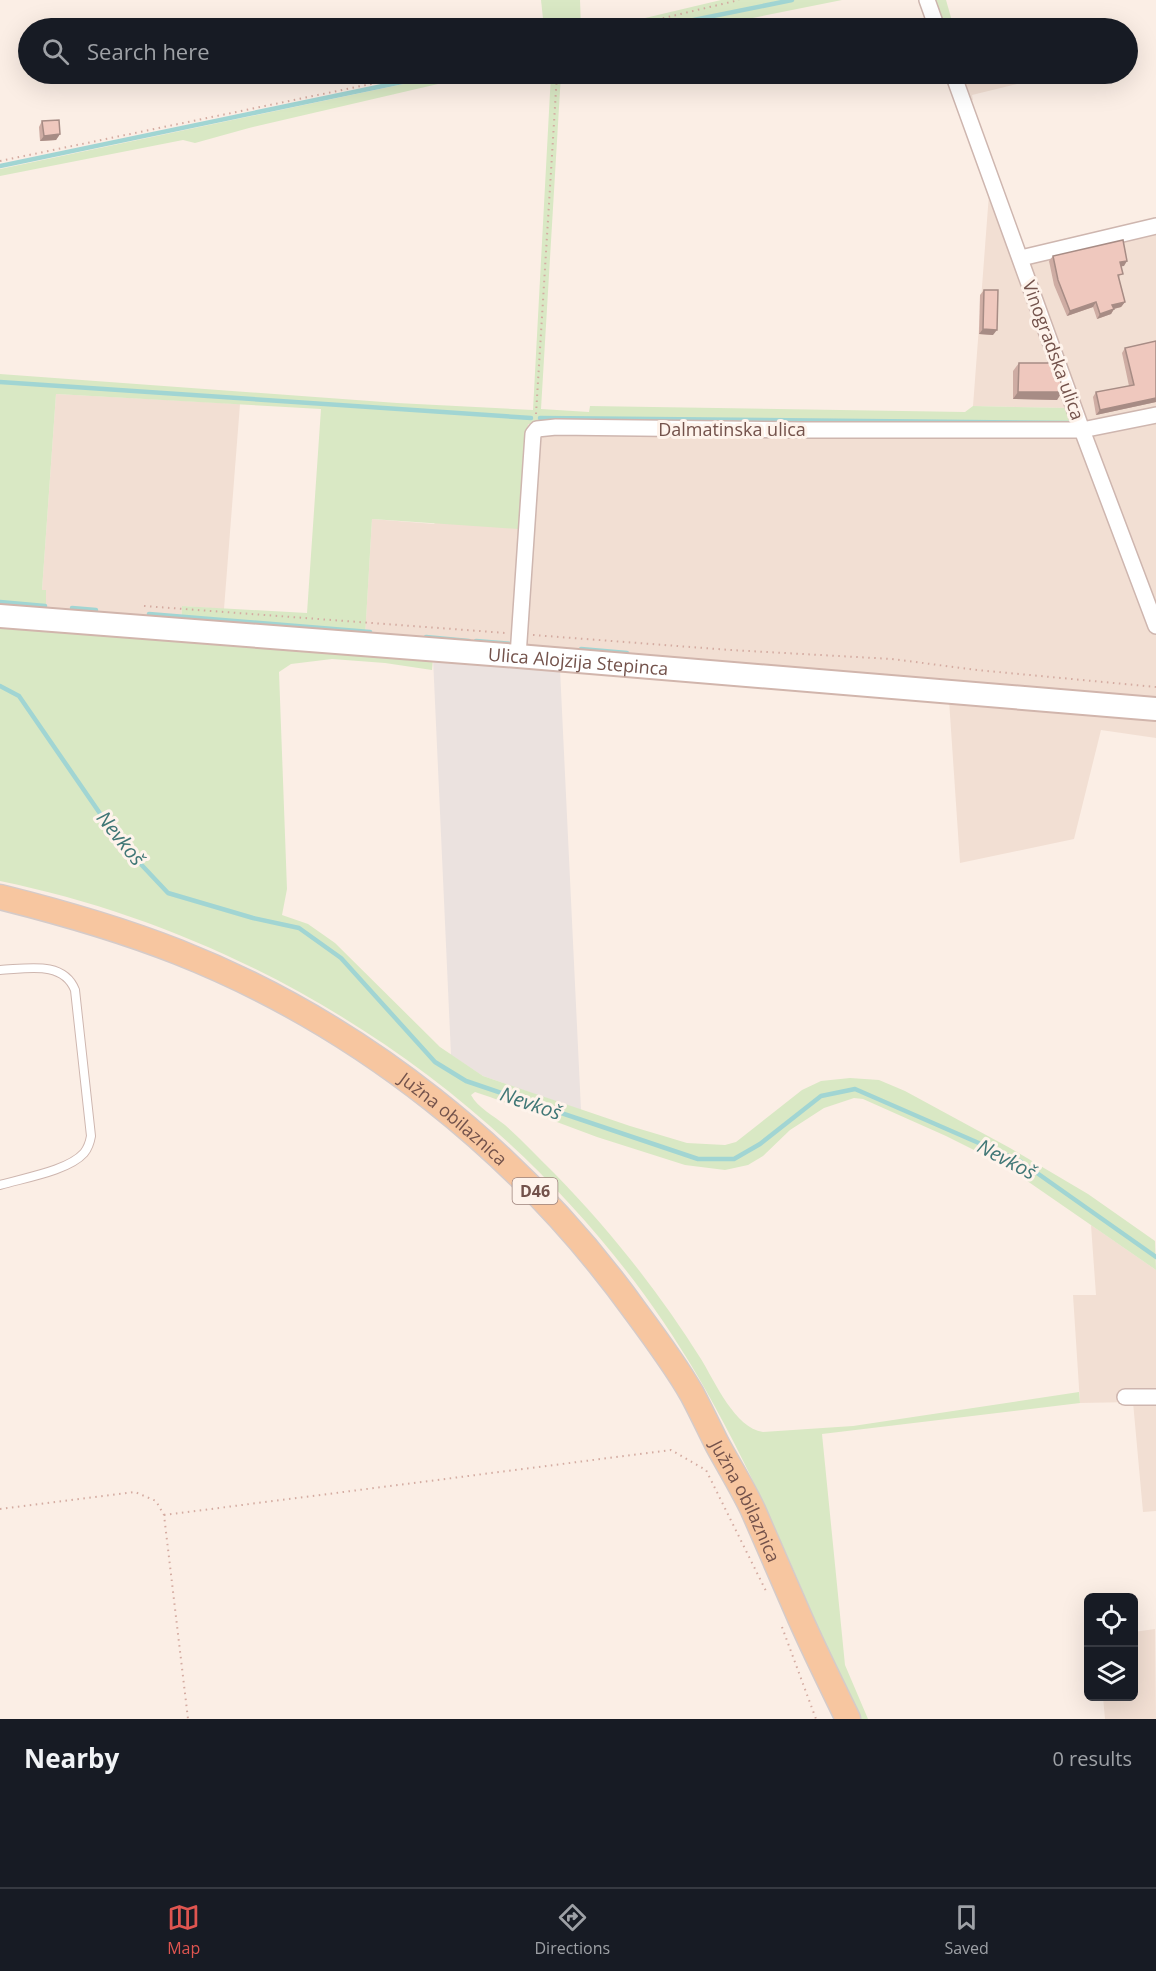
<!DOCTYPE html>
<html lang="en">
<head>
<meta charset="utf-8">
<style>
	body { margin:0; font-family:"Open Sans",sans-serif; background:#242831; color:#f1f3f6 }
	.controls { position:absolute; right:18px; bottom:18px; display:grid; overflow:hidden; border-radius:9px; box-shadow:0 6px 24px #0002 }
	.controls button { width:54px; height:54px; display:grid; place-items:center; padding:0; border:0; border-bottom:2px solid #363941; background:#171b24; color:#f1f3f6; font:30px sans-serif }
	.list { margin:0; padding:0; list-style:none }
	h2 { display:flex; justify-content:space-between; align-items:center; height:78px; margin:0; padding:0 24px; font-size:26px }
	h2 small { font-size:20px; font-weight:400; color:#9ea1a6 }
	.icon { flex:none; width:33px; height:33px; fill:none; stroke:currentColor; stroke-width:2; stroke-linecap:round; stroke-linejoin:round }
	.map { position:relative; flex:none; width:1156px; height:1719px; overflow:hidden }
	.search { position:absolute; background:#171b24; box-shadow:0 6px 24px #0002; left:18px; right:18px; top:18px; height:66px; display:flex; align-items:center; gap:15px; box-sizing:border-box; padding:0 21px; border-radius:33px; color:#9ea1a6; font-size:22px }
	.sheet { height:168px; background:#171b24 }
	nav { display:flex; justify-content:space-around; align-items:center; box-sizing:border-box; height:84px; border-top:2px solid #363941; background:#171b24; font-size:16px; color:#9ea1a6 }
	nav a { display:grid; justify-items:center; gap:3px }
	nav .on { color:#df5550 }
	.map>svg:first-child { display:block }
</style>
</head>
<body>
<div class="map">
<svg width="1156" height="1719" viewBox="0 0 1156 1719">
	<rect width="100%" height="100%" fill="#fbeee5"/>
	<g fill="#f2dfd3">
		<polygon points="947,74 1037,74 1038,79 972,95 973,100 968,102 1023,251 1156,223 1156,738 1101,730 1074,839 960,863 949,700 364,653 372,519 434,524 528,424 600,425 601,420 846,424 1070,408 973,406 989,194"/>
		<polygon points="56,394 240,404 224,609 182,606 180,638 43,627 42,590"/>
		<polygon points="1091,1225 1156,1270 1156,1511 1143,1512 1133,1402 1080,1403 1073,1295 1096,1295"/>
		<polygon points="1155,1629 1156,1719 1105,1719 1103,1697 1134,1696 1134,1632"/>
	</g>
	<polygon fill="#ebe2df" points="433,658 560,669 581,1110 483,1076 451,1055"/>
	<g fill="#d9e8c4">
		<polygon points="541,0 580,0 581,28 544,28"/>
		<polygon points="721,0 842,0 703,28 603,28"/>
		<polygon points="930,0 946,0 954,28 941,28"/>
		<polygon points="451,74 481,74 249,128 195,143 183,140 0,176 0,169"/>
		<polygon points="551,74 561,74 541,409 589,412 590,406 965,412 973,406 1070,408 1075,423 846,424 601,420 601,425 528,424 519,529 372,519 365,637 181,624 182,606 307,613 321,409 56,394 42,590 46,590 46,610 0,609 0,374 397,403 533,410"/>
		<path d="M0,624L433,658L432,670L385,663L332,659L291,664L279,672L287,889L282,915L308,924L335,943L440,1047L483,1076L630,1126L687,1143L725,1145L736,1142L802,1090L821,1081L850,1078L879,1080L905,1091L1010,1148L1088,1194L1155,1241L1156,1270L1004,1165L946,1136L863,1099L854,1098L824,1108L790,1130L763,1156L748,1165L725,1170L685,1165L597,1137L490,1097L475,1092L471,1095C478,1108 494,1116 505,1125C522,1140 538,1157 554,1173C609,1229 659,1292 701,1359C715,1382 735,1428 763,1432L853,1426L1079,1392L1080,1403L822,1434L845,1665L868,1719H857C807,1603 761,1484 697,1375C548,1122 287,940 0,881Z"/>
	</g>
	<g fill="none" stroke-linecap="round" stroke-linejoin="round">
		<g stroke="#a1d5d3" stroke-width="4.5">
			<polyline points="654,28 792,0"/>
			<polyline points="0,166 440,74"/>
			<polyline points="0,382 531,418"/>
			<polyline points="540,418 1070,423"/>
			<polyline points="0,602 45,606"/>
			<polyline points="72,608 96,610"/>
			<polyline points="149,614 370,632"/>
			<polyline points="426,637 469,641"/>
			<polyline points="476,641 512,644"/>
			<polyline points="581,649 627,653"/>
			<polyline points="0,686 19,696 119,841 168,893 253,918 299,928 341,958 435,1062 466,1081 698,1159 734,1159 760,1144 821,1096 855,1089 1020,1161 1156,1257"/>
		</g>
		<g stroke="#ceb6af" stroke-width="10">
			<path id="service" d="M0,970C26,969 63,960 75,990L91,1136C90,1142 88,1148 84,1153C68,1171 23,1178 0,1185"/>
		</g>
		<g stroke="#ceb6af" stroke-width="18">
			<g id="minor">
				<polyline points="927,0 937,28"/>
				<polyline points="953,74 1082,430 1156,626"/>
				<polyline points="1021,258 1156,226"/>
				<polyline points="518,656 533,434 537,429 556,427 800,430 1082,430 1156,415"/>
				<polyline points="1125,1397 1156,1397"/>
			</g>
		</g>
		<g stroke="#d1b5ac" stroke-width="26">
			<g id="secondary">
				<path id="s1" d="M0,616L518,656L1156,709"/>
			</g>
		</g>
		<g stroke="#d5cbc9" stroke-width="27">
			<g id="primary">
				<path id="s2" d="M0,897C60,912 120,929 178,952C360,1024 522,1153 636,1312C656,1339 676,1366 692,1394C701,1411 709,1428 717,1444C729,1466 742,1487 753,1510C769,1546 784,1582 800,1618C815,1652 832,1686 848,1719"/>
			</g>
		</g>
		<g stroke="#d4aba1" stroke-width="2" stroke-dasharray="1.5 4.5" stroke-linecap="butt">
			<polyline points="622,28 739,0"/>
			<polyline points="0,161 419,74"/>
			<polyline points="536,414 557,74"/>
			<polyline points="144,606 506,633"/>
			<polyline points="533,635 730,650 892,659 977,670 1156,687"/>
			<polyline points="0,1509 135,1492 156,1501 164,1515 188,1719"/>
			<polyline points="164,1515 671,1450 706,1470 766,1591"/>
			<polyline points="782,1627 816,1719"/>
		</g>
		<use href="#service" stroke="#fff" stroke-width="8"/>
		<use href="#minor" stroke="#fff" stroke-width="15"/>
		<use href="#secondary" stroke="#fff" stroke-width="22"/>
		<use href="#primary" stroke="#f7c6a0" stroke-width="24"/>
	</g>
	<g fill="#ceaca3">
		<polygon points="42,121 60,134 56,140 40,141 39,127"/>
		<polygon points="1053,256 1124,266 1121,266 1119,279 1125,302 1121,307 1114,309 1111,314 1097,319 1093,307 1067,316 1054,285 1049,261"/>
		<polygon points="984,290 993,335 979,334 980,295"/>
		<polygon points="1156,341 1156,402 1096,415 1093,397 1096,392 1129,386 1122,353 1125,348"/>
		<polygon points="1019,363 1057,375 1062,392 1057,400 1013,399 1013,371"/>
	</g>
	<g fill="#a78c85">
		<polygon points="60,134 56,140 40,141 44,136"/>
		<polygon points="1127,261 1124,266 1117,267 1120,262"/>
		<polygon points="1096,302 1093,307 1067,316 1070,311"/>
		<polygon points="1125,302 1121,307 1109,310 1112,305"/>
		<polygon points="1114,309 1111,314 1097,319 1100,314"/>
		<polygon points="983,329 997,330 993,335 979,334"/>
		<polygon points="1018,392 1062,392 1057,400 1013,399"/>
		<polygon points="1156,398 1156,402 1096,415 1100,410"/>
	</g>
	<g fill="#efc8be" stroke="#a78c85" stroke-width="1.5">
		<polygon points="59,120 60,134 44,136 42,121"/>
		<polygon points="1123,240 1127,261 1120,262 1123,274 1118,275 1125,302 1112,305 1114,309 1100,314 1096,302 1070,311 1058,280 1053,256"/>
		<polygon points="984,290 998,290 997,330 983,329"/>
		<polygon points="1156,341 1156,398 1100,410 1096,392 1134,385 1125,348"/>
		<polygon points="1019,363 1056,363 1057,375 1060,376 1062,392 1018,392"/>
	</g>
	<g text-anchor="middle" dominant-baseline="central" stroke-width="6" stroke-linejoin="round" paint-order="stroke">
		<rect fill="#fef3eb" stroke="#9d827b" stroke-width="1.5" x="512.5" y="1178" width="45" height="26" rx="4.5"/>
		<g font-size="16" font-weight="bold" fill="#73524b">
			<text x="535" y="1191">D46</text>
		</g>
		<g font-size="18" fill="#73524b" stroke="#fef3eb">
			<text transform="translate(1054 350) rotate(70)">Vinogradska ulica</text>
			<text x="732" y="429">Dalmatinska ulica</text>
			<text stroke="none"><textPath href="#s1" startOffset="580">Ulica Alojzija Stepinca</textPath></text>
			<text stroke="none"><textPath href="#s2" startOffset="510">Južna obilaznica</textPath></text>
			<text stroke="none"><textPath href="#s2" startOffset="996">Južna obilaznica</textPath></text>
		</g>
		<g font-size="20" font-style="italic" fill="#407776" stroke="#fef3eb">
			<text transform="translate(121 838) rotate(51)">Nevkoš</text>
			<text transform="translate(531 1103) rotate(19)">Nevkoš</text>
			<text transform="translate(1007 1159) rotate(28)">Nevkoš</text>
		</g>
	</g>
</svg>
<div class="controls">
<button><svg class="icon" aria-label="locate" viewBox="0 0 24 24"><circle cx="12" cy="12" r="6"/><path d="M12 2v4M12 18v4M2 12h4M18 12h4"/></svg></button>
<button><svg class="icon" aria-label="layers" viewBox="0 0 24 24"><path d="M12 4l9 5-9 5-9-5zM3 14l9 5 9-5"/></svg></button>
</div>
<div class="search"><svg class="icon" aria-label="search" viewBox="0 0 24 24"><circle cx="10" cy="10" r="6"/><path d="M15 15l6 6"/></svg>Search here</div>
</div>
<section class="sheet">
<h2>Nearby<small>0 results</small></h2>
<ul class="list">
</ul>
</section>
<nav>
<a class="on"><svg class="icon" aria-label="map" viewBox="0 0 24 24"><path d="M3 6l6-2 6 2 6-2v14l-6 2-6-2-6 2zM9 4v14M15 6v14"/></svg>Map</a>
<a><svg class="icon" aria-label="directions" viewBox="0 0 24 24"><path d="M12 3l9 9-9 9-9-9zM9 14v-3h6M13 9l2 2-2 2"/></svg>Directions</a>
<a><svg class="icon" aria-label="saved" viewBox="0 0 24 24"><path d="M7 4h10v16l-5-4-5 4z"/></svg>Saved</a>
</nav>
</body>
</html>
